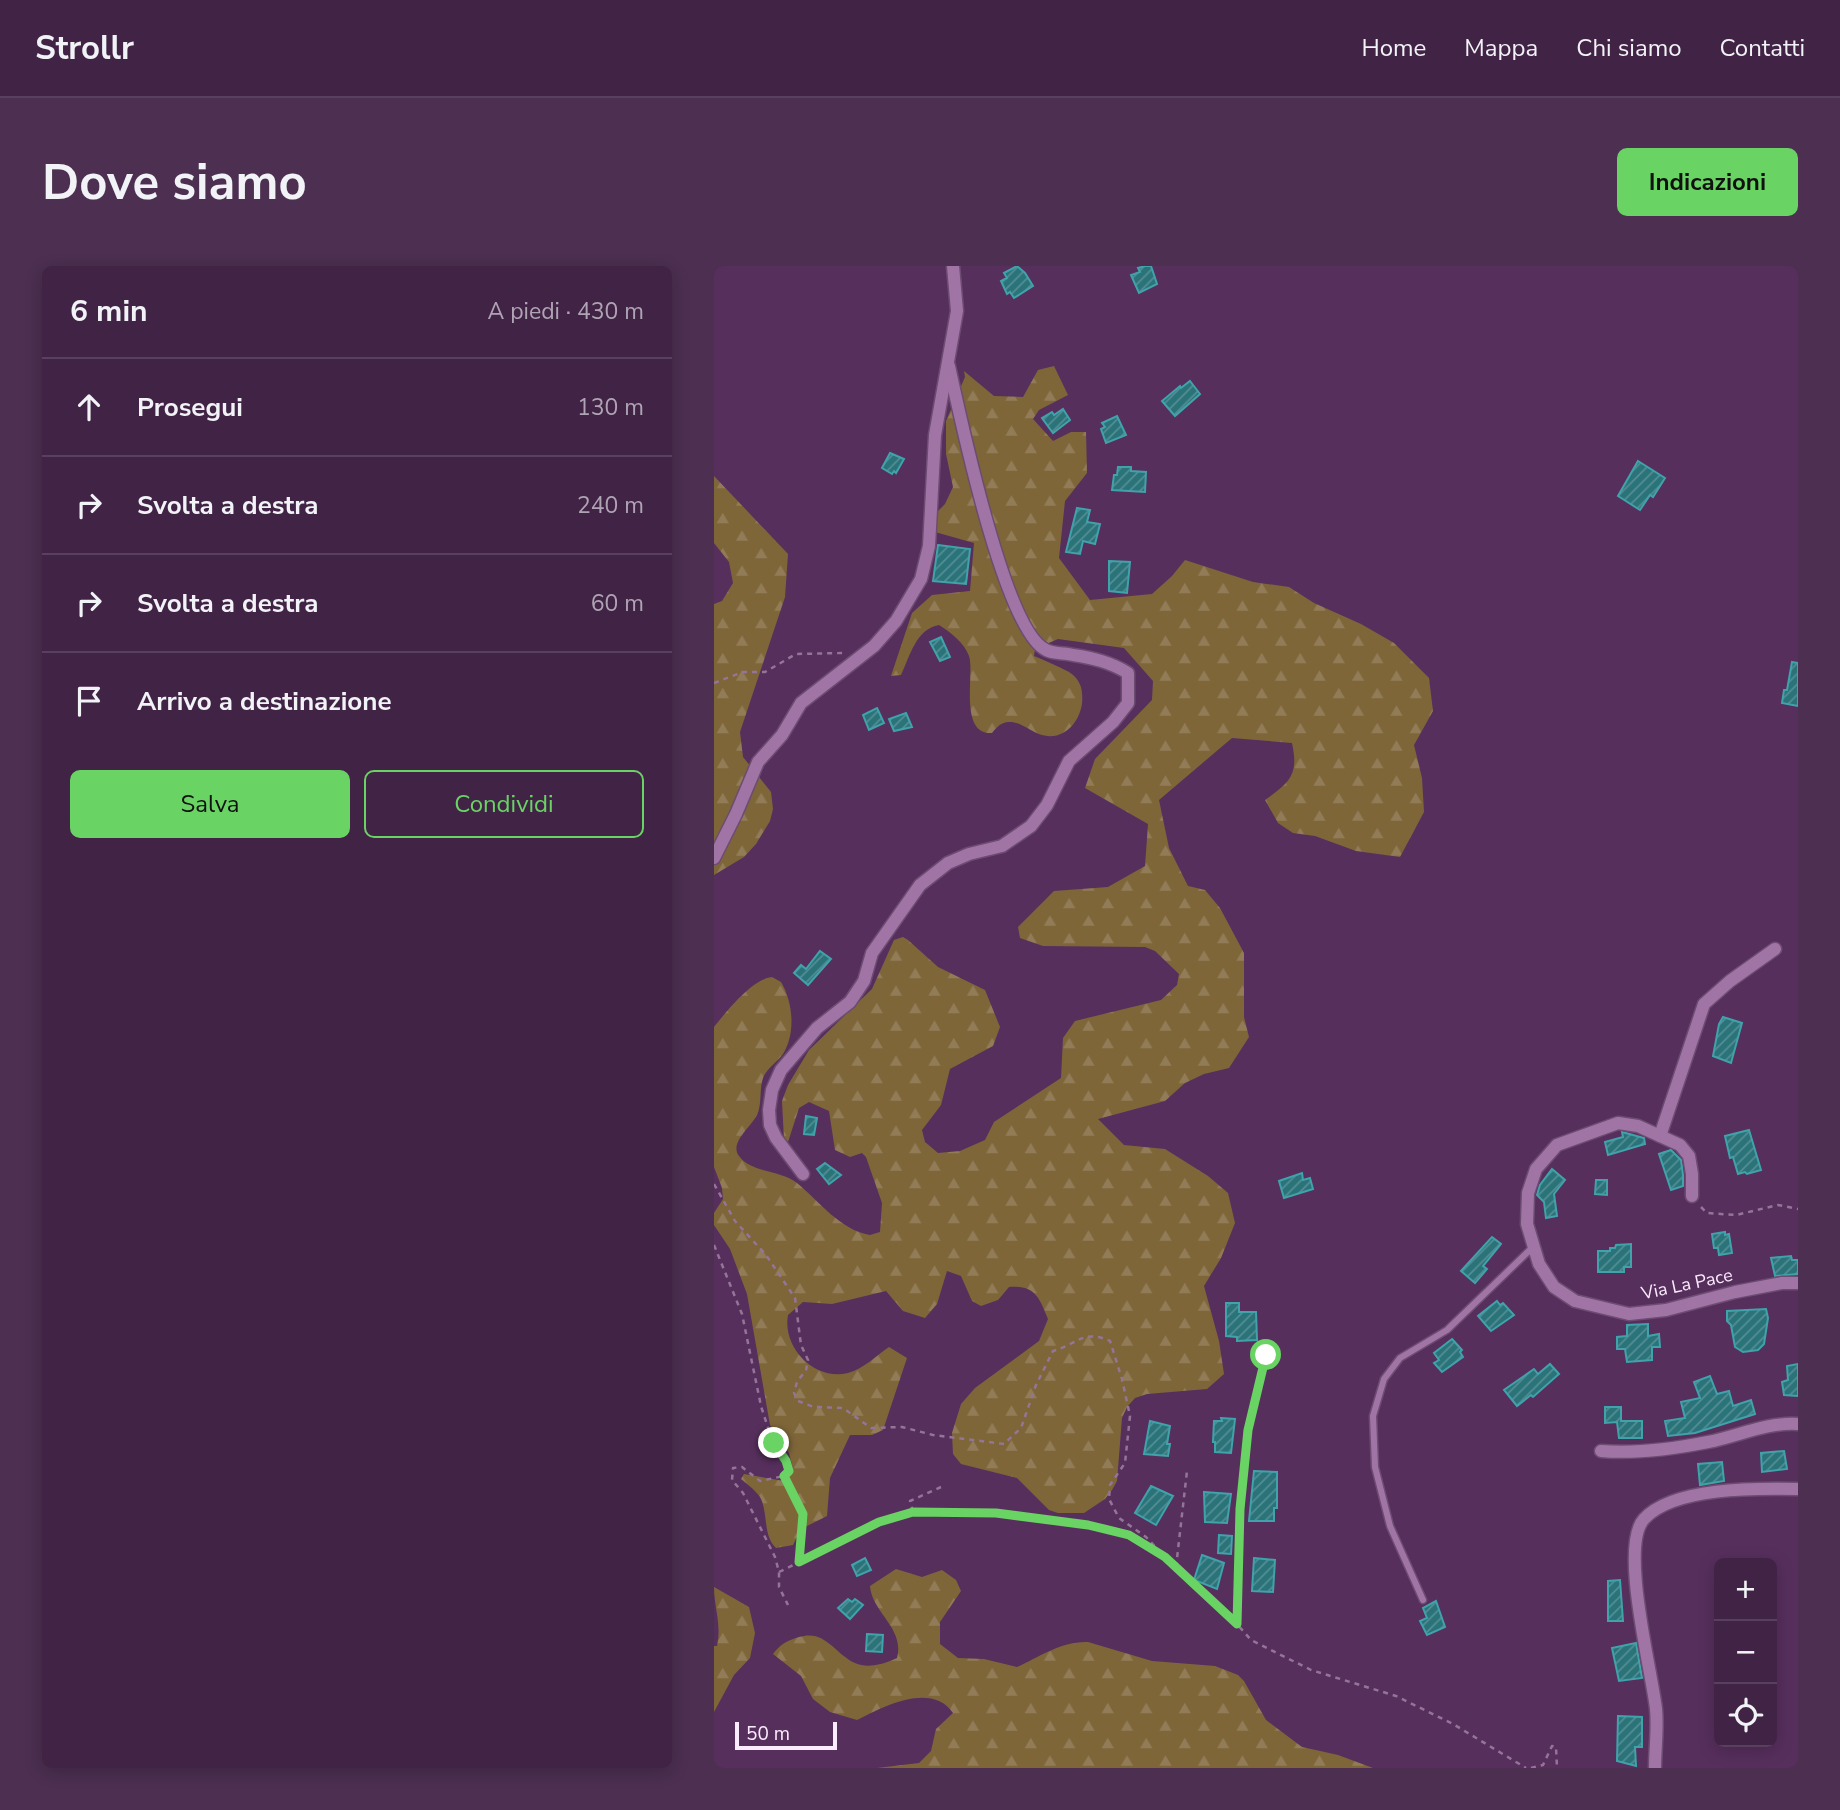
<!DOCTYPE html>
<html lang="it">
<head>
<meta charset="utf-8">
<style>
	body { margin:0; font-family:"Nunito Sans",sans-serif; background:#4c2f51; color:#f1f3f6 }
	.controls { position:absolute; right:21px; bottom:21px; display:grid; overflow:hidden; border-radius:10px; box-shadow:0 4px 18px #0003 }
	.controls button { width:63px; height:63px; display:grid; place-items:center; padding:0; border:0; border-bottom:2px solid #5a405f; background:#412346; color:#f1f3f6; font:35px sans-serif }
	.scale { position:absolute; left:21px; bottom:18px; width:102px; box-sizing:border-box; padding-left:7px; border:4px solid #fbecfd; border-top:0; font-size:19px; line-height:24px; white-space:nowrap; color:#fbecfd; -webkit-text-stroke:5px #572f5d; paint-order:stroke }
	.stop { position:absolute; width:21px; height:21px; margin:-16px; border:5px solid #69d364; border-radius:50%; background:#fff }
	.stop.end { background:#69d364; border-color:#fff; box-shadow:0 2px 7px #0008 }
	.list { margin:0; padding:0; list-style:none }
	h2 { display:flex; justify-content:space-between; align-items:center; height:91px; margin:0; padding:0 28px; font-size:30px }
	h2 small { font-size:23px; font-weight:400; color:#aea4b3 }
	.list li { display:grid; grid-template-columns:46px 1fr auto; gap:21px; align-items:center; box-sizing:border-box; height:98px; padding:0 28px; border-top:2px solid #5a405f }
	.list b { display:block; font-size:26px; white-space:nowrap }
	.list em { font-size:23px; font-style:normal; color:#aea4b3 }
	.actions { display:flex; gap:14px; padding:21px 28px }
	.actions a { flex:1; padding:16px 0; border:2px solid #69d364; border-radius:10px; text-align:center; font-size:24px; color:#69d364 }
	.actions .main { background:#69d364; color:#111 }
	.icon { flex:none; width:38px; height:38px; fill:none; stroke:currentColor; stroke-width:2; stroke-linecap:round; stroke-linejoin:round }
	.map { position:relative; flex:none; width:1084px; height:1502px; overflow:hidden; border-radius:10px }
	header { display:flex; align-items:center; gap:42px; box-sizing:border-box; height:98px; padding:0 35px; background:#412346; border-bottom:2px solid #5a405f }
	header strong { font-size:33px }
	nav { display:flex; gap:38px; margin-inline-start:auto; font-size:24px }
	.intro { display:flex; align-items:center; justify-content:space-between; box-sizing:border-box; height:168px; padding:0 42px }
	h1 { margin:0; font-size:49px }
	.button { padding:18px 32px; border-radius:10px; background:#69d364; color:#111; font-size:24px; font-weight:700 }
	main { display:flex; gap:42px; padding:0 42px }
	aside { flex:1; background:#412346; border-radius:10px; box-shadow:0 4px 18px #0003 }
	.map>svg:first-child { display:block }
</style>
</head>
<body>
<header>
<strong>Strollr</strong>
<nav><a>Home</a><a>Mappa</a><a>Chi siamo</a><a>Contatti</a></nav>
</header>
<div class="intro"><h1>Dove siamo</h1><a class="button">Indicazioni</a></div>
<main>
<aside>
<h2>6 min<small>A piedi · 430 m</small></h2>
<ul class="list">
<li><svg class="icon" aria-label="ahead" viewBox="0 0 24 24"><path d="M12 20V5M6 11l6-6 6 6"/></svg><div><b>Prosegui</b></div><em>130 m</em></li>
<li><svg class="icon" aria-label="right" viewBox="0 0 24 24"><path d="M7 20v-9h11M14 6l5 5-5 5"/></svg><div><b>Svolta a destra</b></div><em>240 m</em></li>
<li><svg class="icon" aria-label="right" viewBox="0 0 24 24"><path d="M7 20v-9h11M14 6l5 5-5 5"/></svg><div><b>Svolta a destra</b></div><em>60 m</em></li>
<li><svg class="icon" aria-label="arrive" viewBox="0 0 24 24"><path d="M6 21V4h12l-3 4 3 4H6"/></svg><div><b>Arrivo a destinazione</b></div></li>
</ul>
<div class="actions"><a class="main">Salva</a><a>Condividi</a></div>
</aside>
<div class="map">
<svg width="1084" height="1502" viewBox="0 0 1084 1502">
	<defs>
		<pattern id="forest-firs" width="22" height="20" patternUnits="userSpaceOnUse" patternTransform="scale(1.75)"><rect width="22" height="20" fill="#7e6639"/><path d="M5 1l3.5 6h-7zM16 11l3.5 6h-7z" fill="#917c57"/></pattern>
		<pattern id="building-hatch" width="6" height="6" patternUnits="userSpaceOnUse" patternTransform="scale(1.75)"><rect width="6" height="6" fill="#297379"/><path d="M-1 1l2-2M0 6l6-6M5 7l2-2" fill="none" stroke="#548e94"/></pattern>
	</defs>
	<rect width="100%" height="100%" fill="#572f5d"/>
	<g fill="url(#forest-firs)">
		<path d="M340,100L354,129L325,144L319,153L339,175L357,166H372L373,207L351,235L345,292L376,334L438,328L458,310L471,294L539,316L575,321L600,337L647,358L680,377L715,412L719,445L700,479L708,512L710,546L686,591L642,585L601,570L579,567L564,557L551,534C576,516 585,509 578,477L518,472L445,534L455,582L474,620L491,624L506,642L530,687V751L535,771L515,802L490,808L471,817L451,835L384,853L410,879L451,883L494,910L514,927L521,957L507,992L490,1020L505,1075L510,1108L493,1123L433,1128L421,1132L413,1141L408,1152L403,1215L398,1224L391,1233L370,1247H344L335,1244L303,1212L247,1198L239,1188L238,1167L247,1138L261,1122L325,1075L334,1053C325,1031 321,1019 295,1021L284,1034L267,1040L258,1035L247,1010L233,1005L223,1038L211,1052L189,1045L172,1025L118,1038L89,1036L74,1049C68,1081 100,1115 134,1107C148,1104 163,1089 175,1081L193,1092L169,1164L158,1169H136L116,1212L113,1250L87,1263L79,1279L62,1282C49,1270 54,1248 47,1233C44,1226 33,1218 27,1213L30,1208L70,1215L79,1203L75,1187L56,1159L33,1028L16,983L0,959V947L9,933L8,922L0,901V761C12,746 38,713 58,711L67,716C79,736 82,767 69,788C64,795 56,800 51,808C44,819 49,837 43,849C37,861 15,877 25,890C37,907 67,904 83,917C105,935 126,964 156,969L166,966L168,937L152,891L148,887L136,891L121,884L115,845L95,836L85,842L74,876L70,873L68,835L74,819L95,784L158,723L180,674L189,671L194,674L224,701L271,724L286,761L279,780L236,803L227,839L208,864L211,876L224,887L246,885L271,874L280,856L347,812L349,772L361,755L447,734L463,719L465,708L441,685L431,681L329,680L306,672L304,661L340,625L394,621L431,600L434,558L371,522L381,493L438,434L439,415L410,382L344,373L321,383L320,390C332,395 344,400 355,406C363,411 368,419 368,428C371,451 351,478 325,468C316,465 305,455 295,456C287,456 283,461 278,467C244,469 261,406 255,390C250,376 236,366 225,359C202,363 196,390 187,409L177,410L198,347L218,329L256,325L260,277L221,266L224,245L231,238L239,221L232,188V155L251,111L250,105L280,130L309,131L324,104Z"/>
		<polygon points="0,210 74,288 71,331 26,466 29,491 57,526 59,543 56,555 42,578 30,591 0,609 0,338 8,335 19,317 15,296 0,277"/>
		<path d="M182,1303L208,1311L228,1304L242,1314L247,1325L226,1356V1378L244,1392L270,1393L303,1401C325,1391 348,1375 374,1376L438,1395L501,1400L524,1409L530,1415L552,1454L588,1481L624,1489L659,1502H163L205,1497L217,1485L222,1463L239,1447C218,1415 168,1441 143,1454L116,1446L99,1433L87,1410L59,1388C67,1378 72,1375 85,1371C111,1363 120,1387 141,1397C154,1403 170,1398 183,1392C191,1362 158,1347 156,1320Z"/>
		<path d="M0,1321L35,1341L41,1367L36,1392L20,1409L0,1446V1380H3C8,1360 0,1341 0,1321Z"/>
	</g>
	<g fill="url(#building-hatch)" stroke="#40a2aa" stroke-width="2">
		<polygon points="303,0 311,7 319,20 300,32 296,26 293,28 287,15 293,12 290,7"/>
		<polygon points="431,0 437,0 443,18 425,27 417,9 426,6 424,2"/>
		<polygon points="476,115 486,128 461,150 448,135 466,120 467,122"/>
		<polygon points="349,143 356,154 339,167 328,152 338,146 340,149"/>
		<polygon points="403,150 412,169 392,177 387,163 391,161 388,157"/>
		<polygon points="176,187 190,193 182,207 180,205 178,208 168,202"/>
		<polygon points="924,195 951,212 939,231 936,229 926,244 904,230"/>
		<polygon points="404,201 417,201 417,205 432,206 431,226 398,224 400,209 403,209"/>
		<polygon points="363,242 376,244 373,256 386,258 381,278 369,275 366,288 352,286"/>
		<polygon points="224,279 256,283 252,318 219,315"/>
		<polygon points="395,295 416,296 413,327 395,325"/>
		<polygon points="227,371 236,391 226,395 216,376"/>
		<polygon points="1078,396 1084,397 1084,440 1068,437 1070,424 1073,424"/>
		<polygon points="163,442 170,457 155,464 149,449"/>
		<polygon points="192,447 198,461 180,465 175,453"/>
		<polygon points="106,685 117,693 94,719 80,707 87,699 92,703"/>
		<polygon points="1009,751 1028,757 1017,797 999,790 1005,758"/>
		<polygon points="92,850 103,852 100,869 90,868"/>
		<polygon points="1035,864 1047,904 1033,908 1031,906 1024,908 1019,891 1016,892 1011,870"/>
		<polygon points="908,866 930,872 931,878 894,889 891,876 909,871"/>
		<polygon points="957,884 967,894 969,909 969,920 957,924 945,888"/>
		<polygon points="111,897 127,909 115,918 103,903"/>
		<polygon points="838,903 851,914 840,928 843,950 832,952 830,936 823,929 826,919"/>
		<polygon points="588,907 589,914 596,912 599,923 570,932 565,915"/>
		<polygon points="882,914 893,914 893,929 881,928"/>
		<polygon points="1011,966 1011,969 1015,968 1018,987 1005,989 1004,982 1000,982 998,968"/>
		<polygon points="778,971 787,978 769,1000 773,1003 761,1017 747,1005"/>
		<polygon points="917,978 917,1001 910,1001 910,1006 884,1006 884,985 896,985 896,982 901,982 902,979"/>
		<polygon points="1077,990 1078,994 1084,994 1084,1008 1061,1010 1057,992"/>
		<polygon points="783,1035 786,1039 789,1037 800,1049 777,1065 764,1050"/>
		<polygon points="512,1037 525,1037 525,1046 542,1046 543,1074 523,1075 523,1071 512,1070"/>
		<polygon points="1052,1043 1054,1052 1050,1078 1044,1084 1029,1086 1021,1081 1017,1059 1013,1055 1013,1045"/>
		<polygon points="934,1058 934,1070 945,1068 946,1081 938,1081 938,1094 913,1096 911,1083 903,1083 903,1071 913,1070 913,1059"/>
		<polygon points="738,1073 748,1084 746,1086 749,1091 728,1106 720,1097 725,1094 720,1087"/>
		<polygon points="836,1098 845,1108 819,1131 817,1129 803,1140 790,1124 820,1103 824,1108"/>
		<polygon points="1084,1098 1084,1130 1070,1129 1068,1116 1074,1114 1073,1100"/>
		<polygon points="996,1110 1003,1128 1015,1125 1019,1140 1037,1134 1041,1148 981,1167 954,1170 951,1155 971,1152 967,1136 986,1132 980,1116"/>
		<polygon points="891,1141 907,1141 907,1155 928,1155 928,1172 905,1172 903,1156 891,1157"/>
		<polygon points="507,1152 521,1153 517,1187 501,1186 501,1176 499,1176 500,1155 508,1155"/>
		<polygon points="436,1155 456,1160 453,1178 456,1178 454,1190 430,1188"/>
		<polygon points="1070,1185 1073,1203 1048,1206 1047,1187"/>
		<polygon points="1008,1196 1010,1215 986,1219 984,1198"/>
		<polygon points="540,1205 563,1206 563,1242 560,1242 560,1255 535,1255"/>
		<polygon points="437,1220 459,1230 442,1259 421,1247"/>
		<polygon points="490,1226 517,1228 513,1257 491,1256"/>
		<polygon points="505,1269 518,1270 517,1288 504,1287"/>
		<polygon points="488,1289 510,1297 503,1323 480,1314"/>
		<polygon points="151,1292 157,1304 143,1310 138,1299"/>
		<polygon points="540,1292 561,1294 559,1326 538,1325"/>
		<polygon points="906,1314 909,1355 894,1355 894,1315"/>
		<polygon points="134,1333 138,1336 141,1333 149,1339 136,1353 124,1342"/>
		<polygon points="722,1335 731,1361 713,1369 706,1355 713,1352 709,1342"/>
		<polygon points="153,1368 169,1369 168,1386 152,1385"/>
		<polygon points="922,1377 928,1412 905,1415 898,1382"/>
		<polygon points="904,1450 928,1451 928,1481 921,1481 922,1500 903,1495"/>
	</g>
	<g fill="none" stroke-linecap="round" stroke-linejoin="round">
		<g stroke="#6d4c72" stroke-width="9">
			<polyline id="service" points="709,1334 676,1260 661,1201 659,1150 670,1113 686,1092 733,1064 819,981"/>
		</g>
		<g stroke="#6d4c72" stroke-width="15">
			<g id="minor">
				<polyline points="0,592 22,548 44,496 68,469 87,437 160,380 182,355 207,313 215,280 221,169 243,45 239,0"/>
				<polyline points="946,870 990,738 1016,715 1061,683"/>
				<path d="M89,908L62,872L56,859L55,844L58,824L67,804L103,762L136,736L150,715L158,687L206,619L234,597L255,588L288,580L317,560L333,539L355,495L399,456L414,437V407C396,396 379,392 359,389C351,387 339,388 332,384C291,365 246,150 235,100"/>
				<polyline points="978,930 978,908 975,890 966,879 924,860 904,857 843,879 822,903 814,927 813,958 825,998 840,1021 861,1035 915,1048 952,1044 1021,1026 1068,1017 1084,1017"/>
				<path d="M887,1185C922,1188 959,1183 994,1176C1025,1170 1052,1156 1084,1158"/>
				<path d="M941,1502C941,1483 944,1462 942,1443C938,1406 905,1280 930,1253C959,1221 1043,1222 1084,1223"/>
			</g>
		</g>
		<g stroke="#947598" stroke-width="2.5" stroke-dasharray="5 5" stroke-linecap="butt">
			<polyline points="0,417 29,406 51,406 82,388 129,387"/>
			<path d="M0,918L21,955L52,989L81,1032L87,1079L94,1094L92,1104L83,1116L80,1127L84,1135L100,1141L129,1142L157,1162L188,1161L219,1169L290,1178L307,1162L322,1119L339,1085C364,1078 369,1063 396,1075L408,1113L416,1150L411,1197L396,1219L395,1233L405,1252L432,1271L451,1291"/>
			<polyline points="987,941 993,947 1022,949 1064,939 1084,943"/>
			<polyline points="0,979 28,1048 47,1140 59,1177 72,1195 75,1205 70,1210 46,1215 28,1201 19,1202 18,1214 29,1227 61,1291 65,1306 65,1321 74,1339"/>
			<polyline points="70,1210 89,1248 85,1296"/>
			<polyline points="227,1221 196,1235 199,1246 282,1247 375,1260 415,1269 447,1288"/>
			<polyline points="453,1292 523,1358 537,1374 597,1404 682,1430 739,1458 812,1502"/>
			<polyline points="462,1301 473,1205"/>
			<path d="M65,1306C110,1284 151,1260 199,1246"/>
			<polyline points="523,1358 526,1243 534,1164 552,1089"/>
			<polyline points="817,1502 829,1499 838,1480 842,1481 843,1502"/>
		</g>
		<use href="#service" stroke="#a174a6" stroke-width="6"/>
		<use href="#minor" stroke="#a174a6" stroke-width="12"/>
	</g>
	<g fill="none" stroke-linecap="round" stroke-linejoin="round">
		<polyline stroke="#69d364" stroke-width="9" points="60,1177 72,1195 75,1205 70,1210 89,1248 85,1296 165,1256 199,1246 282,1247 374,1259 415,1269 451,1291 523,1358 526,1243 534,1164 552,1089"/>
	</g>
	<g text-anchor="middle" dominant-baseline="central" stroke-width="5" stroke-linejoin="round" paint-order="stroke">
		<g font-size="18" fill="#fbecfd" stroke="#572f5d">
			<text transform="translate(973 1018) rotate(-12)">Via La Pace</text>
		</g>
	</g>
</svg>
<div class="controls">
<button>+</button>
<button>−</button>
<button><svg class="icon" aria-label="locate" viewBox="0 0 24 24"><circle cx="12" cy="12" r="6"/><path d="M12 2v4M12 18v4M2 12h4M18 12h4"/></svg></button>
</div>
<div class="scale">50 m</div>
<div class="stop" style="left:552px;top:1089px"></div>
<div class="stop end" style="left:60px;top:1177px"></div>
</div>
</main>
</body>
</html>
